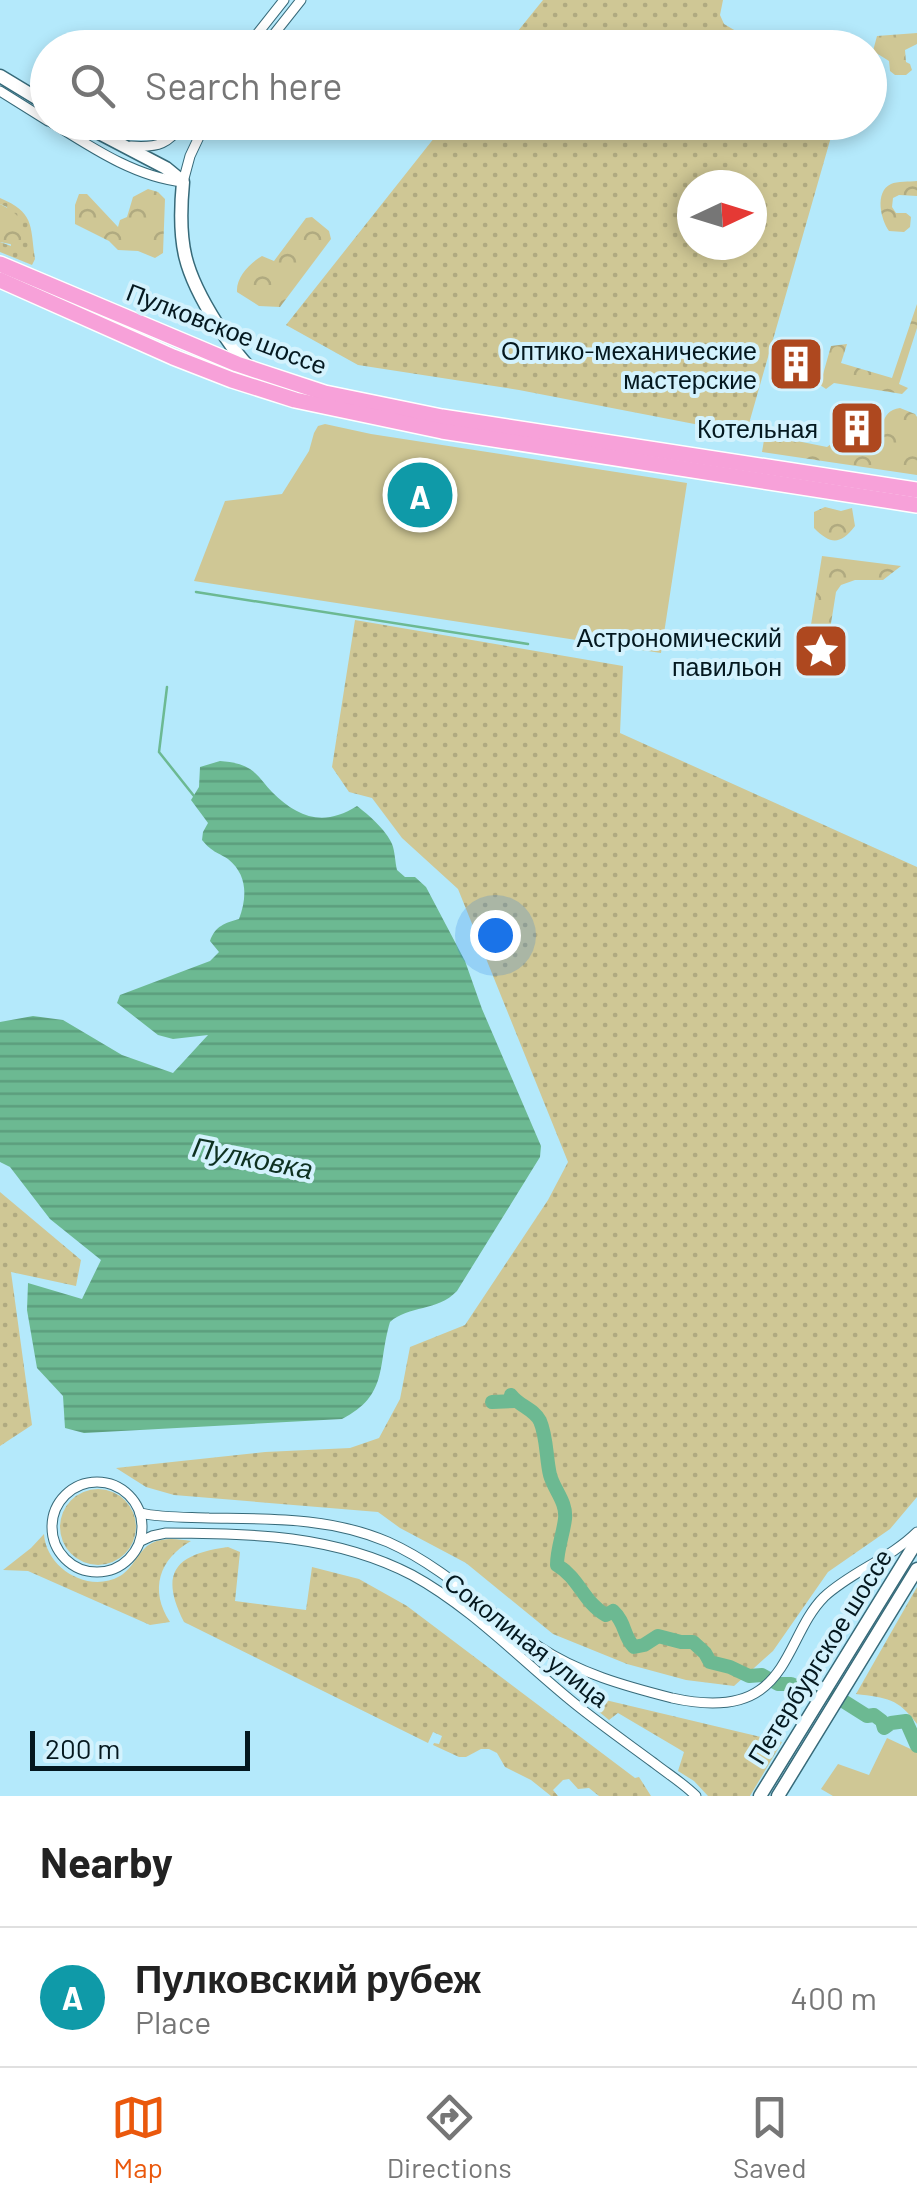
<!DOCTYPE html>
<html lang="en">
<head>
<meta charset="utf-8">
<style>
	body { margin:0; font-family:Barlow,sans-serif; background:#f2f2f2; color:#222 }
	.compass { position:absolute; left:677px; top:170px; width:90px; height:90px; border-radius:50%; background:#fff; box-shadow:0 5px 15px #0003; rotate:86deg }
	.scale { position:absolute; left:30px; bottom:25px; width:220px; box-sizing:border-box; padding-left:10px; border:5px solid #04181f; border-top:0; font-size:28px; line-height:35px; white-space:nowrap; color:#04181f; -webkit-text-stroke:8px #d3f2fd; paint-order:stroke }
	.you { position:absolute; left:495px; top:935px; width:35px; height:35px; margin:-25px; border:8px solid #fff; border-radius:50%; background:#1a73e8; box-shadow:0 0 0 15px #1a73e833 }
	.badge { display:grid; place-items:center; width:65px; height:65px; border-radius:50%; background:#ea580c; color:#fff; font-size:32px; font-weight:700 }
	.pin { position:absolute; translate:-50% -50%; border:5px solid #fff; box-shadow:0 2px 10px #0006 }
	.list { margin:0; padding:0; list-style:none }
	h2 { display:flex; justify-content:space-between; align-items:center; height:130px; margin:0; padding:0 40px; font-size:42px }
	h2 small { font-size:32px; font-weight:400; color:#767676 }
	.list li { display:grid; grid-template-columns:65px 1fr auto; gap:30px; align-items:center; box-sizing:border-box; height:140px; padding:0 40px; border-top:2px solid #e0e0e0 }
	.list b { display:block; font-size:38px; white-space:nowrap }
	.list p { margin:0; font-size:32px; white-space:nowrap; color:#767676 }
	.list em { font-size:32px; font-style:normal; color:#767676 }
	.icon { flex:none; width:55px; height:55px; fill:none; stroke:currentColor; stroke-width:2; stroke-linecap:round; stroke-linejoin:round }
	.map { position:relative; flex:none; width:917px; height:1796px; overflow:hidden }
	.search { position:absolute; background:#fff; box-shadow:0 5px 15px #0003; left:30px; right:30px; top:30px; height:110px; display:flex; align-items:center; gap:25px; box-sizing:border-box; padding:0 35px; border-radius:55px; color:#767676; font-size:38px }
	.sheet { height:270px; background:#fff }
	nav { display:flex; justify-content:space-around; align-items:center; box-sizing:border-box; height:140px; border-top:2px solid #e0e0e0; background:#fff; font-size:28px; color:#767676 }
	nav a { display:grid; justify-items:center; gap:5px }
	nav .on { color:#ea580c }
	.map>svg:first-child { display:block }
</style>
</head>
<body>
<div class="map">
<svg width="917" height="1796" viewBox="0 0 917 1796">
	<defs>
		<pattern id="grass-dots" width="8" height="8" patternUnits="userSpaceOnUse" patternTransform="scale(2.5)"><rect width="8" height="8" fill="#cfc795"/><path d="M2 2h.1M6 6h.1" fill="none" stroke="#b0aa80" stroke-width="1.8" stroke-linecap="round"/></pattern>
		<pattern id="forest-crowns" width="20" height="18" patternUnits="userSpaceOnUse" patternTransform="scale(2.5)"><rect width="20" height="18" fill="#cfc795"/><path d="M2 6a3 3 0 1 1 6 0M12 15a3 3 0 1 1 6 0" fill="none" stroke="#b0aa80"/></pattern>
		<pattern id="water-rules" width="6" height="5" patternUnits="userSpaceOnUse" patternTransform="scale(2.5)"><rect width="6" height="5" fill="#6cb992"/><path d="M0 2.5h6" fill="none" stroke="#5c9e7d"/></pattern>
	</defs>
	<rect width="100%" height="100%" fill="#b4e9fb"/>
	<g fill="url(#grass-dots)" fill-rule="evenodd">
		<polygon points="543,0 723,0 720,15 724,24 763,47 505,47"/>
		<path d="M446,123H835L746,434L519,390L358,365L286,325ZM692,185H752V245H692Z"/>
		<path d="M0,198C35,213 30,225 35,259L32,265L0,252V242L11,246L7,207L0,204Z"/>
		<polygon points="355,620 623,666 620,733 917,867 917,1497 890,1529 828,1572 773,1651 734,1686 686,1680 627,1664 553,1634 466,1563 400,1528 378,1512 174,1495 146,1487 116,1468 265,1452 350,1448 379,1438 400,1399 410,1347 465,1325 548,1200 568,1162 458,889 402,838 372,798 349,792 332,767"/>
		<polygon points="0,1192 81,1260 76,1286 11,1272 32,1425 0,1446"/>
		<circle cx="98" cy="1527" r="38"/>
		<path d="M44,1534C46,1568 88,1594 120,1576C134,1568 138,1550 152,1543C164,1537 178,1539 191,1541C159,1559 149,1590 170,1622L150,1625L28,1571L3,1570L31,1548Z"/>
		<path d="M228,1547L240,1552L235,1601L306,1610L312,1567L359,1579L407,1606L635,1778L639,1777L651,1796H599L589,1788L578,1789L569,1779L563,1780L553,1790L558,1796H551L531,1780L505,1767L497,1753L489,1749H481L466,1757H459L433,1745L434,1743L439,1744L442,1736L433,1732L428,1743L184,1622C158,1571 177,1554 228,1547Z"/>
		<path d="M917,1587V1724C898,1698 887,1698 856,1694Z"/>
		<polygon points="563,1682 597,1698 782,1742 750,1796 708,1796 694,1781 678,1771 684,1752 618,1713 609,1720"/>
	</g>
	<g fill="url(#forest-crowns)">
		<polygon points="917,33 917,44 905,50 906,62 910,64 912,70 906,75 895,75 890,71 889,61 873,51 877,36"/>
		<path d="M917,181V196L899,195L893,198L892,207L896,213H906L911,217L910,227L904,232L889,231C881,220 874,192 891,184C897,181 910,182 917,181Z"/>
		<polygon points="148,189 158,192 165,199 163,253 155,258 138,251 118,250 109,241 75,224 75,205 79,194 87,194 118,227 120,220 127,217 133,197"/>
		<path d="M0,204C22,215 25,223 20,246L0,242Z"/>
		<path d="M312,217L329,231L331,239L280,307L259,306L237,292C236,277 250,263 262,256L274,261L306,218Z"/>
		<polygon points="917,304 917,328 899,384 908,388 902,394 834,383 826,389 820,385 831,346 847,344 841,363 892,378"/>
		<path d="M900,408L915,414L917,417V475L762,452L764,440L772,436L827,447L831,444L880,450C883,433 878,411 900,408Z"/>
		<path d="M825,507L841,511L852,508L855,526C840,545 831,545 814,528V512Z"/>
		<polygon points="822,556 901,566 883,580 855,580 841,585 836,592 829,636 821,632 805,662"/>
	</g>
	<g fill="#cfc795">
		<polygon points="325,424 371,434 687,483 661,653 194,581 225,501 282,494 309,451 314,433 318,426"/>
		<polygon points="887,1738 917,1752 917,1796 833,1796 821,1789 838,1764 869,1775"/>
	</g>
	<path fill="url(#water-rules)" d="M220,761C231,762 240,763 250,769C259,775 265,785 272,792C298,818 324,827 357,806C369,815 386,830 392,844C395,851 395,862 397,870L405,877H415L426,887L465,961L482,1009L541,1146L540,1157L457,1291C437,1312 409,1305 390,1322C377,1366 389,1395 342,1419L84,1433L65,1428L63,1396L37,1368L27,1310L28,1283L82,1299L101,1260L50,1219L10,1167L0,1162V1022L33,1016L63,1020L122,1055L173,1073L208,1035L173,1039L158,1035L117,1003L120,995L210,961L219,952L210,941C215,926 225,923 239,919C247,898 248,875 228,859C216,851 213,853 202,840L203,832L208,823L191,800L199,787L200,767Z"/>
	<g fill="none" stroke-linecap="round" stroke-linejoin="round">
		<g stroke="#6cb992" stroke-width="2.5">
			<polyline points="196,592 528,644"/>
			<polyline points="167,687 159,752 194,796"/>
		</g>
		<g stroke="#6cb992" stroke-width="14">
			<path d="M511,1395C519,1406 534,1409 540,1421C547,1437 546,1458 550,1475C554,1490 567,1502 565,1519C563,1535 557,1549 557,1565C579,1578 584,1603 606,1615L613,1611C626,1623 623,1636 634,1647L644,1645L658,1636L681,1642H693L705,1653L710,1662L730,1667L749,1676L762,1675L778,1684H791L815,1694L829,1692L867,1716L874,1715L882,1721L884,1728L891,1723L906,1721L917,1746"/>
			<polyline points="492,1402 515,1401"/>
		</g>
		<g stroke="#376a79" stroke-width="11">
			<g id="street">
				<polyline points="246,48 284,0"/>
				<polyline points="263,48 301,0"/>
				<polyline points="0,91 48,121"/>
				<path d="M51,122C91,147 135,177 183,182L190,156L206,122"/>
				<path d="M131,146C159,148 168,144 185,122"/>
				<circle cx="97" cy="1527" r="45"/>
				<path d="M140,1513C163,1518 186,1517 209,1518C270,1519 330,1517 388,1542C444,1567 488,1612 538,1646C578,1673 625,1686 672,1698C699,1704 735,1708 760,1690C791,1668 797,1624 824,1597C852,1571 890,1559 917,1532"/>
				<path d="M141,1541L152,1536L166,1533C251,1533 335,1535 412,1575C471,1607 522,1661 574,1703C600,1724 627,1743 654,1763C668,1774 683,1783 696,1796"/>
			</g>
		</g>
		<g stroke="#376a79" stroke-width="15">
			<g id="secondary">
				<polyline points="0,76 48,105"/>
				<path d="M78,122L166,168L183,182C177,244 184,272 217,324C227,340 237,355 250,368"/>
				<polyline points="760,1796 917,1541"/>
				<polyline points="778,1796 917,1569"/>
			</g>
		</g>
		<g stroke="#fff" stroke-width="18">
			<g id="highway">
				<polyline points="0,264 237,364 325,393 442,417 917,490"/>
				<polyline points="0,280 173,357 232,380 295,400 442,431 917,505"/>
			</g>
		</g>
		<use href="#street" stroke="#fff" stroke-width="9"/>
		<use href="#secondary" stroke="#fff" stroke-width="12"/>
		<use href="#highway" stroke="#f7a1d9" stroke-width="15"/>
	</g>
	<defs>
		<g id="building-square" transform="scale(2.875)"><rect x="-9" y="-9" width="18" height="18" rx="4" fill="#ae481f" stroke="#d3f2fd"/><path d="M-4-6H4V6H1V3H-1V6H-4ZM-2.5-4.3h1.7v1.8h-1.7ZM.8-4.3h1.7v1.8H.8ZM-2.5-1h1.7V.8h-1.7ZM.8-1h1.7V.8H.8Z" fill="#fff"/></g>
		<g id="sight-square" transform="scale(2.875)"><rect x="-9" y="-9" width="18" height="18" rx="4" fill="#ae481f" stroke="#d3f2fd"/><path d="M0-6L1.8-2.2L6-1.7L2.9 1.2L3.7 5.4L0 3.3L-3.7 5.4L-2.9 1.2L-6-1.7L-1.8-2.2Z" fill="#fff"/></g>
	</defs>
	<g fill-rule="evenodd">
		<use href="#building-square" x="796" y="364"/>
		<use href="#building-square" x="857" y="428"/>
		<use href="#sight-square" x="821" y="651"/>
	</g>
	<g text-anchor="middle" dominant-baseline="central" stroke-width="8" stroke-linejoin="round" paint-order="stroke">
		<g font-size="25" fill="#04181f" stroke="#d3f2fd">
			<text transform="translate(227 328) rotate(21)">Пулковское шоссе</text>
			<text transform="translate(527 1639) rotate(38)">Соколиная улица</text>
			<text transform="translate(819 1656) rotate(-58)">Петербургское шоссе</text>
		</g>
		<g font-size="25" fill="#04181f" stroke="#d3f2fd" text-anchor="end">
			<text x="757" y="350">Оптико-механические<tspan x="757" dy="29">мастерские</tspan></text>
			<text x="818" y="428">Котельная</text>
			<text x="782" y="637">Астрономический<tspan x="782" dy="29">павильон</tspan></text>
		</g>
		<g font-size="28" font-style="italic" fill="#0e3121" stroke="#d3f2fd">
			<text transform="translate(253 1157) rotate(11)">Пулковка</text>
		</g>
	</g>
</svg>
<svg class="compass" viewBox="-18 -18 36 36"><path d="M0-13l5 13h-10z" fill="#e53935"/><path d="M0 13l5-13h-10z" fill="#767676"/></svg>
<div class="scale">200 m</div>
<div class="you"></div>
<div class="pin badge" style="left:420px;top:495px;background:#0f9aa8">A</div>
<div class="search"><svg class="icon" aria-label="search" viewBox="0 0 24 24"><circle cx="10" cy="10" r="6"/><path d="M15 15l6 6"/></svg>Search here</div>
</div>
<section class="sheet">
<h2>Nearby<small></small></h2>
<ul class="list">
<li><span class="badge" style="background:#0f9aa8">A</span><div><b>Пулковский рубеж</b><p>Place</p></div><em>400 m</em></li>
</ul>
</section>
<nav>
<a class="on"><svg class="icon" aria-label="map" viewBox="0 0 24 24"><path d="M3 6l6-2 6 2 6-2v14l-6 2-6-2-6 2zM9 4v14M15 6v14"/></svg>Map</a>
<a><svg class="icon" aria-label="directions" viewBox="0 0 24 24"><path d="M12 3l9 9-9 9-9-9zM9 14v-3h6M13 9l2 2-2 2"/></svg>Directions</a>
<a><svg class="icon" aria-label="saved" viewBox="0 0 24 24"><path d="M7 4h10v16l-5-4-5 4z"/></svg>Saved</a>
</nav>
</body>
</html>
